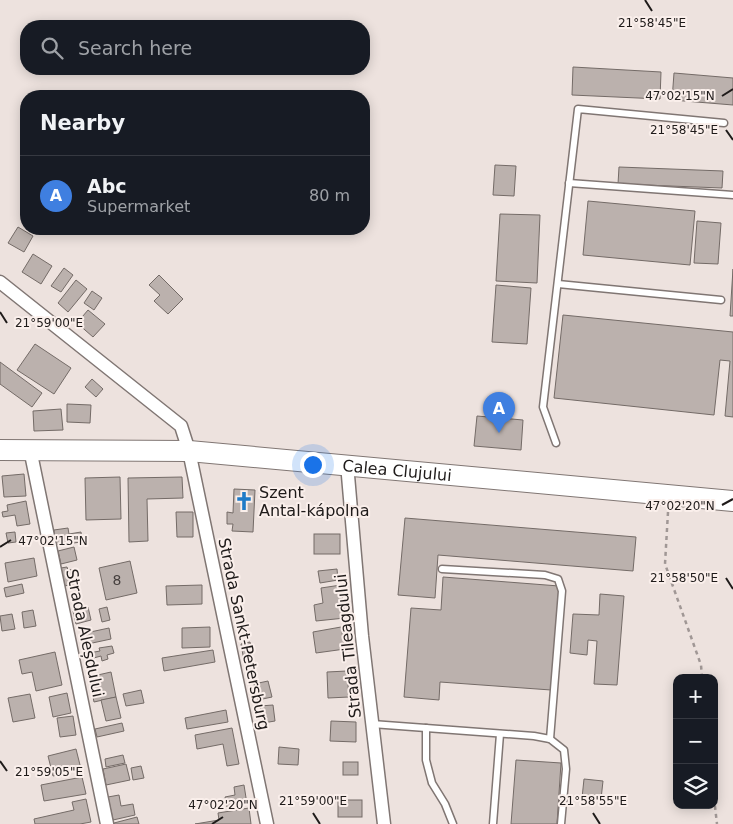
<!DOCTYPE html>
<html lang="en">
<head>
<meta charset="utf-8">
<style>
	body { margin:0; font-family:"DejaVu Sans",sans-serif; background:#242831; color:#f1f3f6 }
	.controls { position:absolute; right:15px; bottom:15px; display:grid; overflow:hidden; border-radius:10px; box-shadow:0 2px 12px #0003 }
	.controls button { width:45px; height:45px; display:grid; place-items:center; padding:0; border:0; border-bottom:1px solid #363941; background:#171b24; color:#f1f3f6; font:25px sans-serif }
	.you { position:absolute; left:312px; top:464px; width:18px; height:18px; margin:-12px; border:4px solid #fff; border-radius:50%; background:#1a73e8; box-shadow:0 0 0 8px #1a73e833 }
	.badge { display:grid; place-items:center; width:32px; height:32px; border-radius:50%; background:#1f7bc7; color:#fff; font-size:16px; font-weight:700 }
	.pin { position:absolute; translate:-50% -41px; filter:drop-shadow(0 1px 2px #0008) }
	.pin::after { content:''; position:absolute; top:26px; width:18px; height:15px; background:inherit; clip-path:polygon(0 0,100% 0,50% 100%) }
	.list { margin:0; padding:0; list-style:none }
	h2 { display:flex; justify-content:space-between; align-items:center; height:65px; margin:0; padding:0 20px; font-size:21px }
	h2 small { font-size:16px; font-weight:400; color:#9ea1a6 }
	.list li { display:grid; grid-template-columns:32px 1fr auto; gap:15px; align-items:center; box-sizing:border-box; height:80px; padding:0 20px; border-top:1px solid #363941 }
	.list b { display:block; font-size:19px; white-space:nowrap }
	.list p { margin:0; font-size:16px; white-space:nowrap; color:#9ea1a6 }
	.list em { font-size:16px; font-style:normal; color:#9ea1a6 }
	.icon { flex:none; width:28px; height:28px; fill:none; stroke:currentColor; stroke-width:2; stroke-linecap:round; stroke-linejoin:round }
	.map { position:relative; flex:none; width:733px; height:824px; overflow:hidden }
	.search { position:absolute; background:#171b24; box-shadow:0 2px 12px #0003; left:20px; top:20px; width:350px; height:55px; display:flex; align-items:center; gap:12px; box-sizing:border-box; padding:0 18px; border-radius:20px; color:#9ea1a6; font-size:19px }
	.panel { position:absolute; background:#171b24; box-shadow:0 2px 12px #0003; left:20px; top:90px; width:350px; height:145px; border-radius:20px }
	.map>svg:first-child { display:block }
</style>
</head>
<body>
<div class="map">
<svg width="733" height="824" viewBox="0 0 733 824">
	<rect width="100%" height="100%" fill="#ede2de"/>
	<g fill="#bbb1ad" stroke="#746b67">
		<polygon points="573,67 661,72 660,99 572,95"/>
		<polygon points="674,73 733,78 733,105 672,100"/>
		<polygon points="495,165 516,166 514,196 493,195"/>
		<polygon points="619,167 723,171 722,188 618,184"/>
		<polygon points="588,201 695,211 690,265 583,255"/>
		<polygon points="500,214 540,215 537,283 496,281"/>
		<polygon points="697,221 721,223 718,264 694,263"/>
		<polygon points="18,227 33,236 24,252 8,243"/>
		<polygon points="33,254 52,266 41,284 22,272"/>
		<polygon points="64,268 73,275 61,292 51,286"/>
		<polygon points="733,269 733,316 730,316"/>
		<polygon points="159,275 183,299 168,314 154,301 160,295 149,285"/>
		<polygon points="76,280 87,289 68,312 58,303"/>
		<polygon points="496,285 531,288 527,344 492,342"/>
		<polygon points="92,291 102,298 94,310 84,303"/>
		<polygon points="88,310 105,324 93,337 77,323"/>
		<polygon points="563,315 733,332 733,417 725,416 730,361 720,360 714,415 554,398"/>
		<polygon points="35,344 71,368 54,394 17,370"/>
		<polygon points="0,362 42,393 32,407 0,384"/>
		<polygon points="92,379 103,389 96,397 85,387"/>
		<polygon points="67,404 91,405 90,423 67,422"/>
		<polygon points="61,409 63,430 34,431 33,411"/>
		<polygon points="477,416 523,420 521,450 474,446"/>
		<polygon points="24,474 26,496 4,497 2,476"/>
		<polygon points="120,477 121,519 86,520 85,478"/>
		<polygon points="182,477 183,498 147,499 148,541 129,542 128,478"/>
		<polygon points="234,489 255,490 253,532 232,531 233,524 227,524 227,512 233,513"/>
		<polygon points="26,501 30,524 17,526 15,515 3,517 2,512 8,511 7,505"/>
		<polygon points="176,512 193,512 193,537 177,537"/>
		<polygon points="405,518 636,537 633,571 438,555 435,598 398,595"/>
		<polygon points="68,528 69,534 81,532 82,542 55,545 54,530"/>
		<polygon points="15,532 16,542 8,543 6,533"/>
		<rect x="314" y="534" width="26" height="20"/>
		<polygon points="74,547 77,560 61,564 58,551"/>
		<polygon points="34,558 37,576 8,582 5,563"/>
		<polygon points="130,561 137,593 106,600 99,568"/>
		<polygon points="67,567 68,570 77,569 80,582 65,586 61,568"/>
		<polygon points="337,569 338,580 320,583 318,571"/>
		<polygon points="443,577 559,586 551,690 440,682 439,700 404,697 411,608 441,610"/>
		<polygon points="22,584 24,593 6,597 4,588"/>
		<polygon points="202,585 202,604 167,605 166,586"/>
		<polygon points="341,585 345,618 316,621 314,605 323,603 321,588"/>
		<polygon points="600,594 624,596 617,685 594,684 597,641 588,640 587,655 570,653 573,614 599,615"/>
		<polygon points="88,607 91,620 76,624 73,611"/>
		<polygon points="107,607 110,620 102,622 99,609"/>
		<polygon points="33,610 36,626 24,628 22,612"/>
		<polygon points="12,614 15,629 2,631 0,616"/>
		<polygon points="210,627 210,647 182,648 182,628"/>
		<polygon points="341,627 345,649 316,653 313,632"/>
		<polygon points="109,628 111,639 83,645 81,634"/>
		<polygon points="250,642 253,659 244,661 241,644"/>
		<polygon points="112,646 114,653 107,655 108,659 102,661 101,656 90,659 89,653 100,651 99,648"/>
		<polygon points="213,650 215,662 164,671 162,658"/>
		<polygon points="55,652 62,685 36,691 32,672 22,674 19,660"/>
		<polygon points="347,671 349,697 328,698 327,672"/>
		<polygon points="111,672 116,697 94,702 89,677"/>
		<polygon points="268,681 272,697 258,700 254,684"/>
		<polygon points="141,690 144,703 126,706 123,694"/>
		<polygon points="67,693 71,713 53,717 49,697"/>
		<polygon points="30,694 35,718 13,722 8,698"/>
		<polygon points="116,697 121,718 106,721 101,700"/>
		<polygon points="273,705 275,721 263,723 260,706"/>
		<polygon points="226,710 228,722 187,729 185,718"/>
		<polygon points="73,716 76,735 60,737 57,718"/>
		<polygon points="331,721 356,722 356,742 330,741"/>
		<polygon points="122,723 124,731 97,737 95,729"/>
		<polygon points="232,728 239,764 227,766 223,744 197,749 195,735"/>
		<polygon points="279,747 299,749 298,765 278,764"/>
		<polygon points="76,749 81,769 53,776 48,756"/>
		<polygon points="123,755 125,763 106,767 105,759"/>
		<polygon points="516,760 561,763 557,824 511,824"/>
		<rect x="343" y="762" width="15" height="13"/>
		<polygon points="126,764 130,780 106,785 103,769"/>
		<polygon points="141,766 144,778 133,780 131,768"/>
		<polygon points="82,777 86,794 44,801 41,785"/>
		<polygon points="584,779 603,781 601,799 582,798"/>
		<polygon points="244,785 247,804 227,807 225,797 235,795 234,787"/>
		<polygon points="119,795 121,806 133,804 135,815 113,820 108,797"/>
		<polygon points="86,799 91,822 80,824 35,824 34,819 74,810 72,802"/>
		<rect x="338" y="800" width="24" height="17"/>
		<polygon points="249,808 251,824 195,824 219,820 218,813"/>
		<polygon points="137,817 139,824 114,824 114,823"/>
	</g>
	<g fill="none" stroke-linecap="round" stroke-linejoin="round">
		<g stroke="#807673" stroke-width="9">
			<g id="service">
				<polyline points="569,183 733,195"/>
				<polyline points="558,284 721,300"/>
				<polyline points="556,443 543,407 578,109 724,123"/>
				<polyline points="442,569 545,575 558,579 562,591 550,739"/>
				<polyline points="372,724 534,736 550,739 564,750 566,769 561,824"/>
				<polyline points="426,728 426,760 432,783 445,804 453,824"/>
				<polyline points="493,824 500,734"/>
			</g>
		</g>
		<g stroke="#807673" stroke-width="15">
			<g id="minor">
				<polyline points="0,282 181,426 189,451 267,824"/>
				<polyline points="30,449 107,824"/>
				<polyline points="347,464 362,636 384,824"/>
			</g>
		</g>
		<g stroke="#807673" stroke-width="22">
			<g id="primary">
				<path id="s1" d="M0,450L189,451L733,501"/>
			</g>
		</g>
		<g stroke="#a09795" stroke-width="2.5" stroke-dasharray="4 4" stroke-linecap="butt">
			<polyline points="668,512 665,564 701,665 702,678"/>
			<polyline points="714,798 717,824"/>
		</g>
		<use href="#service" stroke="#fff" stroke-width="6"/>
		<use href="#minor" stroke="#fff" stroke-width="12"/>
		<use href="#primary" stroke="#fff" stroke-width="20"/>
	</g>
	<path fill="none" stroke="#1f1b1a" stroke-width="2" d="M645,0L652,11M722,96L733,89M726,130L733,140M0,312L7,323M722,505L733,499M0,547L11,540M726,578L733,589M0,761L7,771M313,813L320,824M593,813L600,824M212,824L223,817"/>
	<defs>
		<g id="church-bare" transform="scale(1.5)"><path d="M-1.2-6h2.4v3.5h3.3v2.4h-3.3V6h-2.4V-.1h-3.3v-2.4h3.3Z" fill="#1f7bc7" stroke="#faefeb" stroke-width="2.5" paint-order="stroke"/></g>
	</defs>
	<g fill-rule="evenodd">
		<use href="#church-bare" x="244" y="501"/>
	</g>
	<g text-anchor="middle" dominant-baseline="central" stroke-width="4" stroke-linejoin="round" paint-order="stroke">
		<g font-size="14" fill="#46403f">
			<text x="117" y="580">8</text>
		</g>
		<g font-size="16" fill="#1f1b1a" stroke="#faefeb">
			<text stroke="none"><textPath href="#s1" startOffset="398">Calea Clujului</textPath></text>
			<text transform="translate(85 633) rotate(78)">Strada Aleșdului</text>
			<text transform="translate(244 634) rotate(78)">Strada Sankt-Petersburg</text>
			<text transform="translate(348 646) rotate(-96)">Strada Tileagdului</text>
		</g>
		<g font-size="16" fill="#1f1b1a" stroke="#faefeb" text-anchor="start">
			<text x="259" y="492">Szent<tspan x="259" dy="18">Antal-kápolna</tspan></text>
		</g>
	</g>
	<g font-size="12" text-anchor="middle" fill="#1f1b1a" stroke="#faefeb" stroke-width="4" stroke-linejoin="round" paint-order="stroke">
		<text x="652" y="27">21°58'45"E</text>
		<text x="680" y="100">47°02'15"N</text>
		<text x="684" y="134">21°58'45"E</text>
		<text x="49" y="327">21°59'00"E</text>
		<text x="680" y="510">47°02'20"N</text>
		<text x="53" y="545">47°02'15"N</text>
		<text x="684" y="582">21°58'50"E</text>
		<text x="49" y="776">21°59'05"E</text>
		<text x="313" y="805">21°59'00"E</text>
		<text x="593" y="805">21°58'55"E</text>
		<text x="223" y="809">47°02'20"N</text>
	</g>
</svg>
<div class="controls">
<button>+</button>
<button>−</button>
<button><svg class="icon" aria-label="layers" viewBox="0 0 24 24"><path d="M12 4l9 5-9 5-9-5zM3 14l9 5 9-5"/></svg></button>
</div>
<div class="you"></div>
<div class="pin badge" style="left:499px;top:433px;background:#3f7fe0">A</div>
<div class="search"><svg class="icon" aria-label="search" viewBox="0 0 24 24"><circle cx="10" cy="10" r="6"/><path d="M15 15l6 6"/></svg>Search here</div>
<section class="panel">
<h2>Nearby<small></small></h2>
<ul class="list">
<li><span class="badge" style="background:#3f7fe0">A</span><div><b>Abc</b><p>Supermarket</p></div><em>80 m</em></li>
</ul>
</section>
</div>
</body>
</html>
